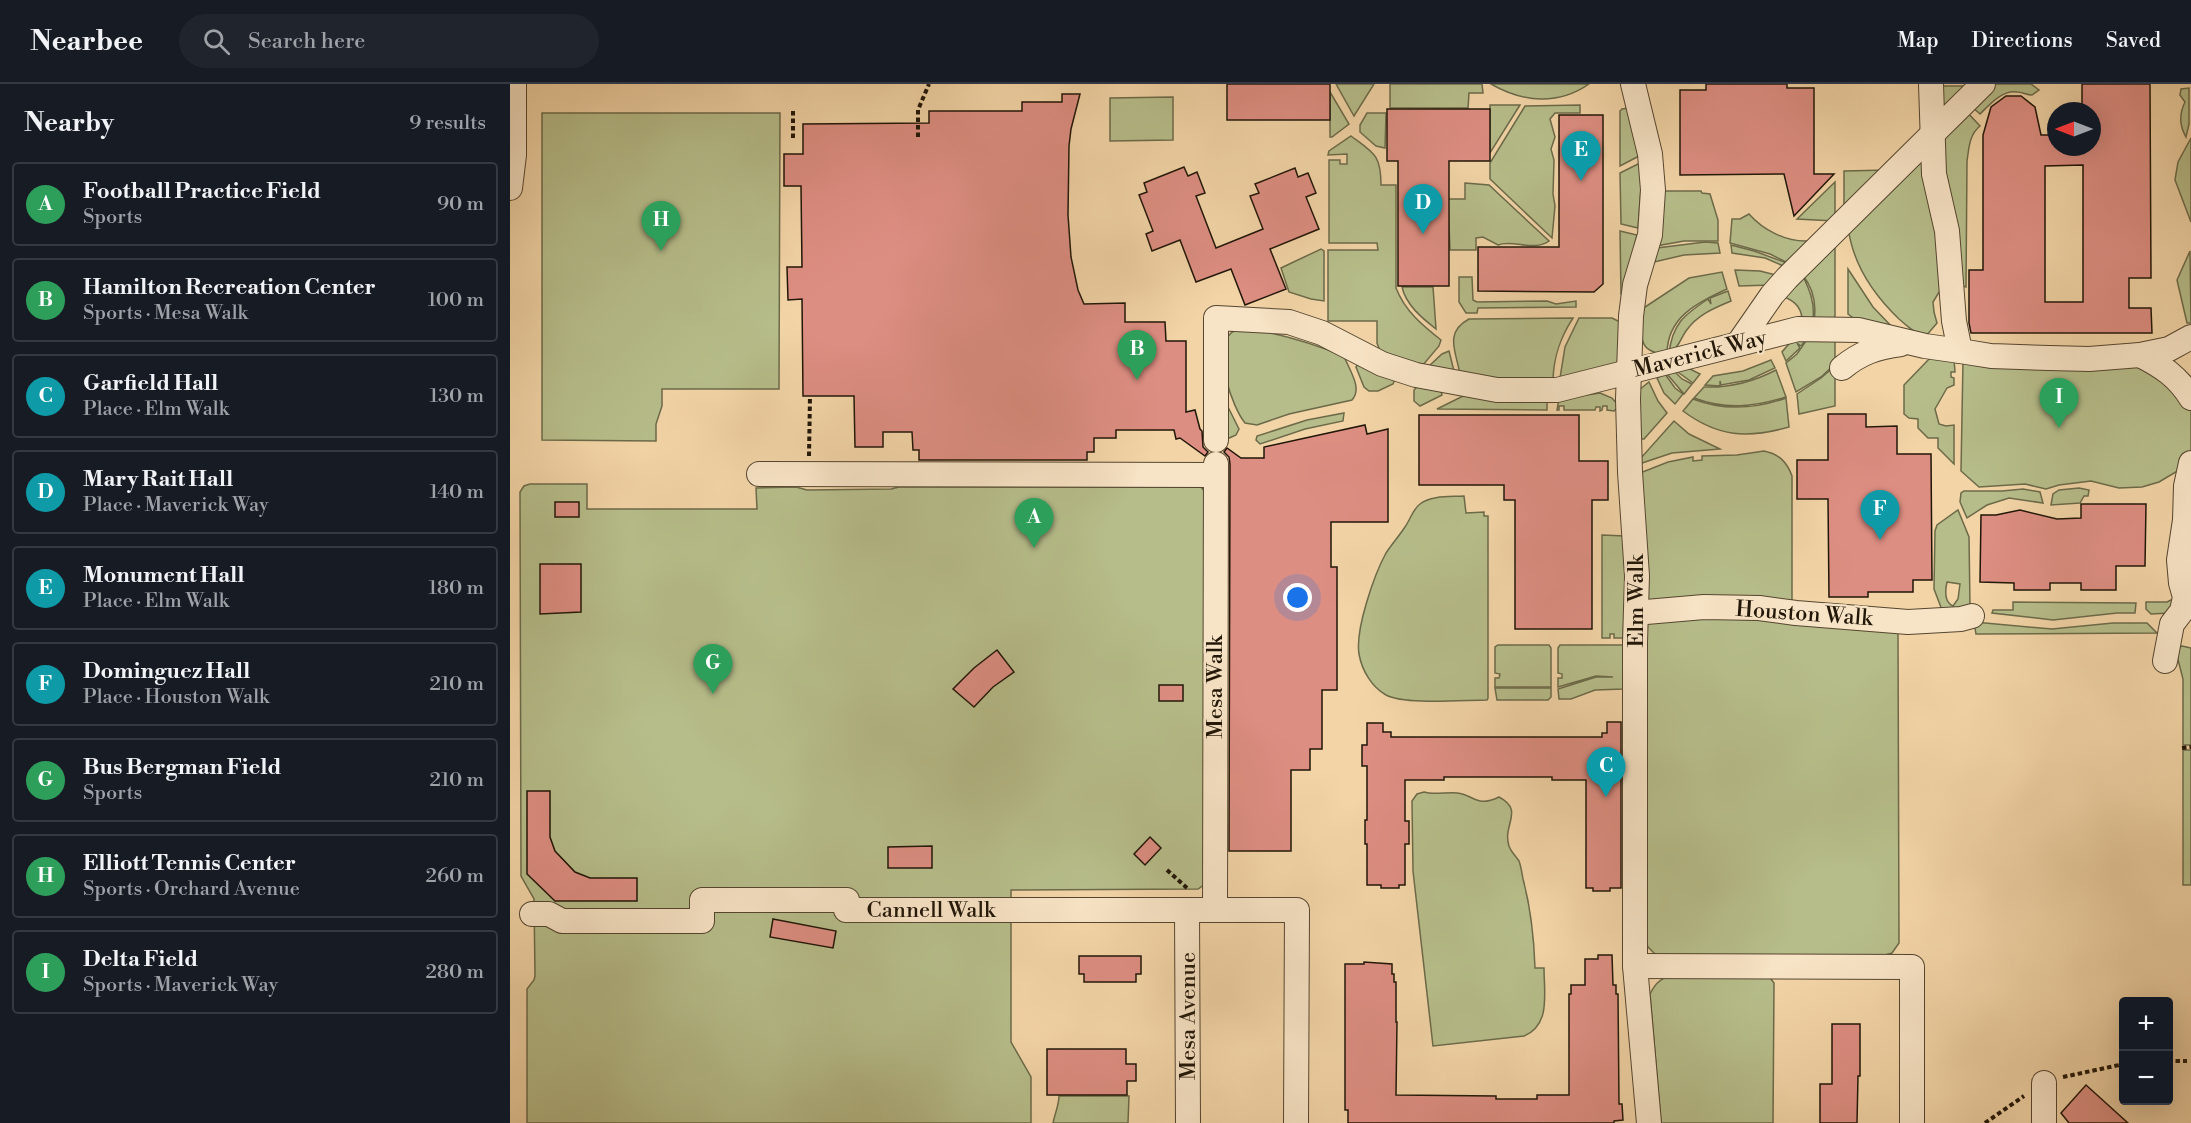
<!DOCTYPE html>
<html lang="en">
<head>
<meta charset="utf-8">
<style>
	body { margin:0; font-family:"Libre Bodoni",serif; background:#20242c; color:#f1f3f6 }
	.controls { position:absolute; right:18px; bottom:18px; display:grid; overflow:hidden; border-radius:6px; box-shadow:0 6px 24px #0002 }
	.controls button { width:54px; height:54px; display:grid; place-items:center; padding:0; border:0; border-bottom:2px solid #363941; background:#171b24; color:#f1f3f6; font:30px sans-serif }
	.compass { position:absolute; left:1537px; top:18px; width:54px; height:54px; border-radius:50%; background:#171b24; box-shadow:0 6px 24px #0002; rotate:270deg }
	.you { position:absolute; left:788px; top:514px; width:21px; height:21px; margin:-15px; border:4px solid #fff; border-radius:50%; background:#1a73e8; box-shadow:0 0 0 9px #1a73e833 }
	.badge { display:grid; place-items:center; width:39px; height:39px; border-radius:50%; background:#0f766e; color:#fff; font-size:20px; font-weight:700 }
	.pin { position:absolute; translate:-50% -50px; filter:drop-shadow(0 2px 3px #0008) }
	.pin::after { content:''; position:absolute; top:32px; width:21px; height:18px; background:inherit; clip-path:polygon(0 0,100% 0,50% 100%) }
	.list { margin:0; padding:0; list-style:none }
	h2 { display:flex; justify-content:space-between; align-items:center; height:78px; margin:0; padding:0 24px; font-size:26px }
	h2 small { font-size:20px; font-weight:400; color:#9ea1a6 }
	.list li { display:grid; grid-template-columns:39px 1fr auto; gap:18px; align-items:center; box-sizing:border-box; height:84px; margin:0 12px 12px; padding:0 12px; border:2px solid #363941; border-radius:6px }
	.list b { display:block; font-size:22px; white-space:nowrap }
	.list p { margin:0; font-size:20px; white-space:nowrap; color:#9ea1a6 }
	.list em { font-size:20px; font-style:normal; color:#9ea1a6 }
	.icon { flex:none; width:33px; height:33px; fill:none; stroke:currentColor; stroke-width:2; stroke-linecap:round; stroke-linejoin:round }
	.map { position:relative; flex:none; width:1681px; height:1039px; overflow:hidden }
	header { display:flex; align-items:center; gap:36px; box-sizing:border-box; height:84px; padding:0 30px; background:#171b24; border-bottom:2px solid #363941 }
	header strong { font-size:28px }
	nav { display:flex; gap:33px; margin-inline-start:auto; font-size:21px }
	.search { width:420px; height:54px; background:#20242c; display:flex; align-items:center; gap:15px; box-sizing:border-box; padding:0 21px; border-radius:33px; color:#9ea1a6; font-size:22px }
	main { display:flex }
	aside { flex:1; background:#171b24 }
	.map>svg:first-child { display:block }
</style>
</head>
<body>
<header>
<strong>Nearbee</strong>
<div class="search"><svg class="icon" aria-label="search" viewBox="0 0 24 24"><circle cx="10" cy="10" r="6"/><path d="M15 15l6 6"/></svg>Search here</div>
<nav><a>Map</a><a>Directions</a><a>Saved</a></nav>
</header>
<main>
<aside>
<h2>Nearby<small>9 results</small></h2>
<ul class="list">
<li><span class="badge" style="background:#2e9e5b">A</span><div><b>Football Practice Field</b><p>Sports</p></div><em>90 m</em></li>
<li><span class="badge" style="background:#2e9e5b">B</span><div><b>Hamilton Recreation Center</b><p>Sports · Mesa Walk</p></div><em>100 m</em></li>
<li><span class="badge" style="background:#0f9aa8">C</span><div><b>Garfield Hall</b><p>Place · Elm Walk</p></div><em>130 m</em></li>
<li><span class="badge" style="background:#0f9aa8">D</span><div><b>Mary Rait Hall</b><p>Place · Maverick Way</p></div><em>140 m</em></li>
<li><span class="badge" style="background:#0f9aa8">E</span><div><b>Monument Hall</b><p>Place · Elm Walk</p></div><em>180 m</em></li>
<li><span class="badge" style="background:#0f9aa8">F</span><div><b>Dominguez Hall</b><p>Place · Houston Walk</p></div><em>210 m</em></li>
<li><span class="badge" style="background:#2e9e5b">G</span><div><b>Bus Bergman Field</b><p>Sports</p></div><em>210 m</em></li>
<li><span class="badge" style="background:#2e9e5b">H</span><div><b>Elliott Tennis Center</b><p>Sports · Orchard Avenue</p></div><em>260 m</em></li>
<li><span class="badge" style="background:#2e9e5b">I</span><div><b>Delta Field</b><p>Sports · Maverick Way</p></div><em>280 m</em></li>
</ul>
</aside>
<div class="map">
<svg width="1681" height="1039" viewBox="0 0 1681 1039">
	<rect width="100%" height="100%" fill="#f2d4a6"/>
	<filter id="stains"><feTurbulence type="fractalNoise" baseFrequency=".00333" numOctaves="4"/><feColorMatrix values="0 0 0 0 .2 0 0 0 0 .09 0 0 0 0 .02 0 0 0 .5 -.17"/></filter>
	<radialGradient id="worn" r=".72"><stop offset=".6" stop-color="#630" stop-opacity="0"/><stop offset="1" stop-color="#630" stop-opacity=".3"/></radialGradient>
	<g fill="#b6bd8a" stroke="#6c6a49" stroke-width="1.5" fill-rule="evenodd">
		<polygon points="826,0 864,0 844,32"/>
		<polygon points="880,0 972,0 973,9 959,9 958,24 880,24"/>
		<path d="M981,0H1079C1049,21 1014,19 981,0Z"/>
		<path d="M1480,0H1521L1529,6L1522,11C1516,11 1513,8 1507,8C1492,6 1480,20 1470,30L1460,21Z"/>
		<polygon points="1427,2 1461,2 1427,36"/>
		<path d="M1679,4V40L1676,53C1669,41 1669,30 1675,18L1670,11L1671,5Z"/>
		<polygon points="820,8 839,40 822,53 820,53"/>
		<polygon points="663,13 663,56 600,57 600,14"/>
		<polygon points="980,21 1010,21 980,69"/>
		<polygon points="1070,21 1070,29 1045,29 1040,35 1045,53 1041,65 1044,76 1043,110 1045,122 1042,154 980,95 980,79 1015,22"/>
		<polygon points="1118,24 1129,72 1110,82 1110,27 1112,25"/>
		<path d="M1455,26L1470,42C1459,51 1459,64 1457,77L1456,203L1446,200L1429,91L1435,44Z"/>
		<polygon points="32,29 270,29 269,305 152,305 152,322 146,340 146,357 32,356"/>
		<polygon points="857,29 876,29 875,64 866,62 850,48 850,41"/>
		<path d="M841,52C864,69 871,71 871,101H886V204C895,227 912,241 931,256L929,262L913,281L870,267L867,259V237H818V166H868L867,159H819V76H830V80H837V70L818,71L819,67Z"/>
		<polygon points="1681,54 1681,138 1665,96 1668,78"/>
		<path d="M1415,65L1424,117L1431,205L1423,218L1424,228L1427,239L1416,252C1406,251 1396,241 1389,235C1363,210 1342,179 1338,142Z"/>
		<polygon points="1130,79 1131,103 1128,144 1111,140 1110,89"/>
		<polygon points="1377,86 1334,128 1334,87"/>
		<polygon points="1325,98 1325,137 1287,135"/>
		<path d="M955,99L979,101L1039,157C1024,168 1003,155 988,161L973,153L966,154V166H940L938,115H955Z"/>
		<polygon points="1152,107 1191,107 1192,109 1200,110 1208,136 1208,157 1174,157 1146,162"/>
		<path d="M1239,130C1253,146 1276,158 1298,157L1282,181L1260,170L1220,159L1222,135H1230Z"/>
		<polygon points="1110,147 1127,151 1113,210 1111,210"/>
		<polygon points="1195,158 1208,159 1210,169 1174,171 1144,178 1147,164"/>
		<path d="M1322,159L1325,162V232L1322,236H1304C1307,218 1303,204 1292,190C1299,205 1305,217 1303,236H1292C1292,221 1281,215 1269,211Z"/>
		<polygon points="1221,161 1244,167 1277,179 1278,184 1255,174 1222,169"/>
		<polygon points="811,165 814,167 814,217 801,215 779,208 771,184"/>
		<polygon points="1680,167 1681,239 1677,239 1667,196"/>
		<path d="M1338,185L1363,223L1383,244C1369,242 1349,240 1338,230Z"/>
		<polygon points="1225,186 1250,187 1270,192 1261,201 1229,202"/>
		<path d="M1212,188L1217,205C1187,219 1157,233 1157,270C1125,269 1132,250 1132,225L1179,194Z"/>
		<polygon points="949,193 962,193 963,216 967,218 1037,217 1046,220 1066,217 1066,223 968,224 967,229 956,229 949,218"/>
		<path d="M892,203H923L926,245C912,234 896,221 892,203Z"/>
		<path d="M1218,207L1221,217C1204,224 1187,231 1176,247C1169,257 1170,262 1159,270C1162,240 1174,231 1198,215L1201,220L1200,214Z"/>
		<path d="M1063,234C1050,254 1044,272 1043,295L1038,298L950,291C947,269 933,249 959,235Z"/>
		<polygon points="1069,234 1102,234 1110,238 1108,282 1050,294 1055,263"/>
		<path d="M737,244C771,250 802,259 834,272C839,286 853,304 842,316L779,330L747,341L735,339C722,323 703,268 720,250C724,245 731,245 737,244Z"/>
		<polygon points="1284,254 1297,254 1291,262 1287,259 1290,264 1276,277 1272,268"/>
		<polygon points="1298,254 1325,257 1325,280 1311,293 1286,308 1276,279 1287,270"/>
		<polygon points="939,267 944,287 918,283 932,270"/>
		<polygon points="1421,273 1444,276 1445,288 1441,288 1441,293 1444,294 1444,301 1437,304 1425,325 1429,340 1436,342 1444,341 1444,380 1428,364 1428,354 1418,354 1408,344 1408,335 1399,334 1394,330 1394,301"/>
		<polygon points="1261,276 1265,284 1239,296 1211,301 1210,297 1210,302 1195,301 1203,292 1233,287"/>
		<polygon points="1453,277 1631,278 1681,321 1681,366 1679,374 1671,385 1649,398 1632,403 1609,404 1581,397 1549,401 1536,405 1515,400 1469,403 1451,387"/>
		<polygon points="848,280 885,295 883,300 868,307 859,307 854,303 846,283"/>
		<polygon points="1174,282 1190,290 1183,299 1165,286"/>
		<polygon points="1325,282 1325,322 1289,330 1287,310 1311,294"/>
		<path d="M1266,286L1276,313C1244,323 1216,326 1184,314L1194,303C1220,304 1243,298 1266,286Z"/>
		<polygon points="1164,287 1172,295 1182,300 1174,310 1157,290"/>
		<polygon points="1155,290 1165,304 1173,310 1165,320 1154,309 1147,294"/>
		<polygon points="1139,298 1148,317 1157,329 1134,355 1131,355 1129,306"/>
		<polygon points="908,302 931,307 932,311 910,322 904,317 904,306"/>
		<polygon points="1090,309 1102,314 1108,321 1107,324 1104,327 1097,326 1097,322 1093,322 1092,326 1090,327 1090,323 1086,323 1085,326 1054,326 1054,322 1049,322 1049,326 1047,326 1049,315"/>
		<polygon points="955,311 1037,318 1037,326 927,325"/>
		<path d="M1276,314L1279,343C1237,355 1208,353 1173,327L1183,315C1214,327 1245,325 1276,314Z"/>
		<polygon points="717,321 729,345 726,351 717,355"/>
		<polygon points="834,329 833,337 795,345 750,360 746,356 747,352 797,336"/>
		<polygon points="1164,337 1179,350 1210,365 1162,369 1132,379 1130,375"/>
		<path d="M1254,367C1269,370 1277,378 1282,392V522L1136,519L1130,389L1158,378L1183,373V377L1192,376V372L1227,371Z"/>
		<polygon points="20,400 77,400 77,425 247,425 246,404 286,403 297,406 381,405 389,403 691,403 695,408 698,798 688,805 501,806 501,958 521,993 521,1039 17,1039 17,905 24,896 25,892 24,815 11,792 10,408 14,402"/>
		<polygon points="1569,404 1579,406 1578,412 1574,412 1570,419 1541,421 1543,410 1549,406"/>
		<polygon points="1513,405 1530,408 1533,419 1499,414 1477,421 1457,434 1450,418 1451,409 1454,407 1492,407"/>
		<path d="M954,412L956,429L974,428V432H978V614L977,616C953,616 895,621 876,611C862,603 852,587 849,570C845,546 864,491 876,469C882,460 889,452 895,443C900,436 903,425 910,420C921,411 941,413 954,412Z"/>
		<path d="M1448,426L1459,453L1460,522L1432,526L1424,505L1425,447L1427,441ZM1437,498L1450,500L1448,515L1443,522C1434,518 1435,507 1437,498Z"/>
		<polygon points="1092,451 1115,452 1118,456 1113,554 1104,554 1104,550 1100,550 1100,554 1092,554"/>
		<polygon points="1665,514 1660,529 1641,530 1636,525 1636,518 1657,518"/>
		<polygon points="1503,518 1626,519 1625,529 1607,529 1543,536 1482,529 1483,526 1503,526"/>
		<polygon points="1141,533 1374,539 1388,550 1389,859 1382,869 1375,871 1147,872 1138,863 1135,854 1135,544"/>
		<polygon points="1464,538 1542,545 1603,539 1637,539 1647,549 1466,550"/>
		<polygon points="988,561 1039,561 1041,564 1041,603 985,603 985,594 989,594 990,590 985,589 985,563"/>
		<polygon points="1050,561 1113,561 1113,605 1085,606 1061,615 1049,615 1048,605 1086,593 1103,593 1086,592 1048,603 1048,594 1052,594 1052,590 1048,589 1048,564"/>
		<polygon points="1672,562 1681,564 1681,661 1673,661 1673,595 1666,568 1667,564"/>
		<polygon points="985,604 1041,604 1041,613 1038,616 987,616"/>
		<rect x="1673" y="666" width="8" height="135"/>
		<path d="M914,708C923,711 937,708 947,709C965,711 966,724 989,713C1015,727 992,740 999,762C1001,768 1005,771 1009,777C1011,782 1012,790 1013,795C1021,825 1024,854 1025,884H1034C1034,909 1041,941 1014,952L923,962L903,787L902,717L907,710Z"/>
		<path d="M1258,891L1264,899L1263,1039H1151L1140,910C1145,900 1149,896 1159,892Z"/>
		<path d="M549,1012H619L618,1039H543C545,1029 549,1021 549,1012Z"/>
	</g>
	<g fill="#dd8e82" stroke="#211608" stroke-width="1.5" fill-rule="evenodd">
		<rect x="717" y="0" width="103" height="36"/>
		<polygon points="1196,0 1277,0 1277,4 1304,4 1304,90 1324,90 1284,132 1274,90 1170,91 1170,6 1196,6"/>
		<path d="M1572,0H1640L1641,194H1619V224H1641L1642,249H1461L1459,239V186H1473V51L1481,23L1496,12H1511L1525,23L1531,51H1546V63H1582V27H1572ZM1573,81V218H1535V82Z"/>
		<polygon points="552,10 570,10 561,45 559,62 558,131 561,173 568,206 574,220 615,219 615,238 655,238 656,257 676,257 676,328 685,326 690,345 692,347 693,363 698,368 695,372 670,354 666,355 664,346 606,346 606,354 584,354 584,368 577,368 577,376 409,376 409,366 403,366 402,348 373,348 373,363 345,363 344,312 293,312 292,215 278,216 277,183 292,183 291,102 274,102 274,70 293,70 293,40 419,39 419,27 512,27 512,18 552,18"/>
		<polygon points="877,25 980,25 980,77 939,77 939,202 888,202 888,77 877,77"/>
		<polygon points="1049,31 1093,31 1093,200 1084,208 968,207 968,163 1049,163"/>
		<polygon points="674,83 678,92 687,88 695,109 686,112 706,164 753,145 740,112 749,109 745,100 785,84 788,93 798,89 806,109 796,113 809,145 760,165 776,205 735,221 721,185 686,198 670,156 642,167 636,150 643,147 629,111 637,108 634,99"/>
		<polygon points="1318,330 1356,330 1356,343 1387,342 1387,370 1421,370 1422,496 1403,496 1403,508 1358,508 1358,513 1319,513 1318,415 1287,415 1287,376 1318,376"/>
		<polygon points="909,331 1069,331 1069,377 1098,377 1098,416 1082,416 1082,545 1005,545 1005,416 994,416 994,401 909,401"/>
		<polygon points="855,341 857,350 878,345 878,438 821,438 821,483 827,483 827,606 812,606 812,665 800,665 800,686 781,686 781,767 719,767 720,380 719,373 714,368 717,364 731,374 754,374 754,363"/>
		<rect x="45" y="418" width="24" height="15"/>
		<polygon points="1571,420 1636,420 1635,482 1606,482 1606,506 1571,506 1571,499 1540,499 1540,506 1504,506 1504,499 1470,498 1471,431 1486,431 1510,426 1547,435 1571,434"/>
		<polygon points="30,480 71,480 71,528 30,530"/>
		<polygon points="487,566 504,588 483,603 464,623 443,605 464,584"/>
		<rect x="649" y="601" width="24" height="16"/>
		<polygon points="1097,638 1111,638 1111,804 1100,804 1100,807 1083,807 1083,804 1076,804 1076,696 1042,696 1042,693 934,693 934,696 895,696 895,737 899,737 899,760 895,760 895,801 889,801 889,804 871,804 871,801 857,801 857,760 855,760 855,736 857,736 857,682 852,682 852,661 857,661 857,639 873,639 873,648 881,648 881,653 1092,653 1092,649 1097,649"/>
		<polygon points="17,707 40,707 40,753 45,767 65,788 80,794 127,794 127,817 45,817 17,790"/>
		<polygon points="640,753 651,764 635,781 624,770"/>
		<polygon points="422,762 422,784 378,784 378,763"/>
		<polygon points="263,835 326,847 323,864 260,853"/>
		<polygon points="1088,871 1102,871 1103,901 1106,901 1106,910 1108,910 1109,1020 1112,1020 1113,1036 1104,1037 1104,1039 838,1039 838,1026 835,1026 835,880 854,880 854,878 882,880 882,890 884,890 884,898 886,898 886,938 887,938 886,1011 986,1012 986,1015 1027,1015 1027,1011 1059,1011 1059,910 1061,910 1061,901 1075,901 1075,875 1088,875"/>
		<polygon points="569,872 631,872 631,890 626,890 626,898 574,898 574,890 569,890"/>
		<polygon points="1322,940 1350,940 1350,992 1348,992 1347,1039 1310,1039 1310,1000 1322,1000"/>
		<polygon points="537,965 616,965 616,980 626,980 626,997 617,997 617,1011 537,1011"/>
		<polygon points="1576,1001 1618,1039 1559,1039 1551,1029"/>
	</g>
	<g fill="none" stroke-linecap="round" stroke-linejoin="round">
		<g stroke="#554630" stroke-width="26">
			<g id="minor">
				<polyline points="1123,0 1140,70 1143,106 1140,151 1125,201 1121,232 1118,315 1120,388 1127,492 1125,558 1125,882 1139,1039"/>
				<polyline points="1421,0 1424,90 1437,147 1444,237 1450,267"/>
				<polyline points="0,104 4,71 4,0"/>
				<polyline points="1228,260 1262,211 1277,194 1473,0"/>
				<path d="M1630,271C1652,282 1668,293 1681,314"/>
				<path d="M1332,284C1350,269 1367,263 1391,260"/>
				<polyline points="706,356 706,234 779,238 812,249 872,280 906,291 987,306 1047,306 1288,245 1348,246 1415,262 1450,267 1481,272 1539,274 1579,275 1630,271 1659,265 1681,253"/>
				<polyline points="249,390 705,391"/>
				<polyline points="1126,531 1136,528 1194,523 1249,524 1286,529 1398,538 1451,535 1462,532"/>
				<polyline points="1655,577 1662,540 1672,527 1675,513 1671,499 1669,476 1675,436 1676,402 1681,379"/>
				<polyline points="705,825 706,380"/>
				<polyline points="677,826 678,1039"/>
				<polyline points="22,830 39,830 52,837 192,837 192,816 337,816 336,826 787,826 786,1039"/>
				<polyline points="1125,882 1402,883 1402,1039"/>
				<polyline points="1534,999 1534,1039"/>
			</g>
		</g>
		<g stroke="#211608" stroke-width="4" stroke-dasharray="4.5 3" stroke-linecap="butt">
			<polyline points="283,27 283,54"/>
			<polyline points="408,53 408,26 419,0"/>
			<polyline points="299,372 300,312"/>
			<polyline points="1672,664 1681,663"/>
			<polyline points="657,786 677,804"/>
			<polyline points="1658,977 1677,977"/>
			<polyline points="1553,993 1614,980"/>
			<polyline points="1475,1039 1514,1012"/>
		</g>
		<use href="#minor" stroke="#f7e3c5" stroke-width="24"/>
	</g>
	<g text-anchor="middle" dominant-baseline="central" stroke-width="4.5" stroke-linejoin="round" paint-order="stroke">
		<g font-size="22" fill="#211608" stroke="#f7e3c5">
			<text transform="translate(1190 270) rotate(-14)">Maverick Way</text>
			<text transform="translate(1126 517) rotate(-90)">Elm Walk</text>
			<text transform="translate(1294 530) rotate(4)">Houston Walk</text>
			<text transform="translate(705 603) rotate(-90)">Mesa Walk</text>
			<text x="421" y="826">Cannell Walk</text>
			<text transform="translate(678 932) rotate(-90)">Mesa Avenue</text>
		</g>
	</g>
	<rect width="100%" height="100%" filter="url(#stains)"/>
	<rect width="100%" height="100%" fill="url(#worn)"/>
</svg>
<div class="controls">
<button>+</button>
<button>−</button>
</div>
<svg class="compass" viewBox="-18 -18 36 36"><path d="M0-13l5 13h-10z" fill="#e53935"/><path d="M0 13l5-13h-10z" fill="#9ea1a6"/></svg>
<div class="you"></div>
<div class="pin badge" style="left:524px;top:464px;background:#2e9e5b">A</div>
<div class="pin badge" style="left:627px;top:296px;background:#2e9e5b">B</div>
<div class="pin badge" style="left:1096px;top:713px;background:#0f9aa8">C</div>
<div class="pin badge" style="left:913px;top:150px;background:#0f9aa8">D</div>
<div class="pin badge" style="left:1071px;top:97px;background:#0f9aa8">E</div>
<div class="pin badge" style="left:1370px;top:456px;background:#0f9aa8">F</div>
<div class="pin badge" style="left:203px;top:610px;background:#2e9e5b">G</div>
<div class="pin badge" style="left:151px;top:167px;background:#2e9e5b">H</div>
<div class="pin badge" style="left:1549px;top:344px;background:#2e9e5b">I</div>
</div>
</main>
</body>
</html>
